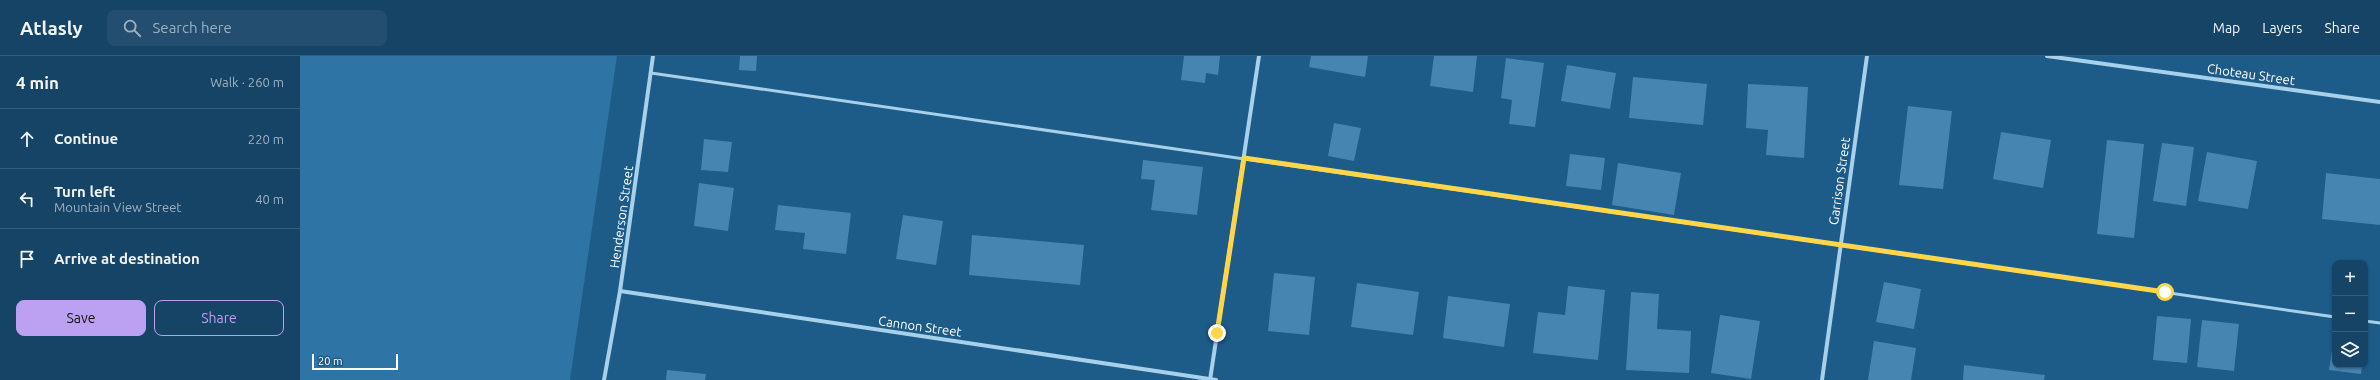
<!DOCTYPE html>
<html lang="en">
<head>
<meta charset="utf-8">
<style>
	body { margin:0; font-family:Ubuntu,sans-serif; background:#234e6f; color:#f1f3f6 }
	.controls { position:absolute; right:12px; bottom:12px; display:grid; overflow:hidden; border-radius:8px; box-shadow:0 1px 3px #0004 }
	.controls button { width:36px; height:36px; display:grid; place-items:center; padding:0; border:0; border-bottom:1px solid #355c7a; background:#164466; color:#f1f3f6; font:20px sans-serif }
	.scale { position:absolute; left:12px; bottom:10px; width:86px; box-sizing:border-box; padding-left:4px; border:2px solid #fff; border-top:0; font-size:11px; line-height:14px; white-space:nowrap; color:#fff; -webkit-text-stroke:3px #1d5b88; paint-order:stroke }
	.stop { position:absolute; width:12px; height:12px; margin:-9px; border:3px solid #ffd54a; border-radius:50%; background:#fff }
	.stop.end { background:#ffd54a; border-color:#fff; box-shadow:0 1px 4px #0008 }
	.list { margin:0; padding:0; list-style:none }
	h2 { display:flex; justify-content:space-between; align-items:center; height:52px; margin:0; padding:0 16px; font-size:17px }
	h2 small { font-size:13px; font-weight:400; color:#9eb0bf }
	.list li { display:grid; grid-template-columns:26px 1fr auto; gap:12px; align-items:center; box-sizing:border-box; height:60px; padding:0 16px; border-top:1px solid #355c7a }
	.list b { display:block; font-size:15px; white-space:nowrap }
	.list p { margin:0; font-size:13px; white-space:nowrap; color:#9eb0bf }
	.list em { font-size:13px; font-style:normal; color:#9eb0bf }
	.actions { display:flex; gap:8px; padding:12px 16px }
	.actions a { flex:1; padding:9px 0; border:1px solid #bca0f2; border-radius:8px; text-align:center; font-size:14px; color:#bca0f2 }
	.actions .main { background:#bca0f2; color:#111 }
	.icon { flex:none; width:22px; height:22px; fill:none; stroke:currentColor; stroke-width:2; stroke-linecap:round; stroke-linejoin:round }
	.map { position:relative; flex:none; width:2080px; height:324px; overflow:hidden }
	header { display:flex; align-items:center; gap:24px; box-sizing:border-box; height:56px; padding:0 20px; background:#164466; border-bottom:1px solid #355c7a }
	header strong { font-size:19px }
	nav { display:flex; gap:22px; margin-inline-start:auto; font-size:14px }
	.search { width:280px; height:36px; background:#234e6f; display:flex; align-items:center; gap:10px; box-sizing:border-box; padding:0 14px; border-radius:8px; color:#9eb0bf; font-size:15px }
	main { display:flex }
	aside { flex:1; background:#164466 }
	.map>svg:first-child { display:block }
</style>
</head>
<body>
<header>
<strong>Atlasly</strong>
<div class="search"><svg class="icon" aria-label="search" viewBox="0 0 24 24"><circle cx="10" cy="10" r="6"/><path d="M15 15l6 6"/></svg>Search here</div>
<nav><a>Map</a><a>Layers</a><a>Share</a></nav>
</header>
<main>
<aside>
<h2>4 min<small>Walk · 260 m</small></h2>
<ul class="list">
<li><svg class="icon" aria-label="ahead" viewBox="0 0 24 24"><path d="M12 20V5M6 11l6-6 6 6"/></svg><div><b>Continue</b></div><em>220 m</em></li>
<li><svg class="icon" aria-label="left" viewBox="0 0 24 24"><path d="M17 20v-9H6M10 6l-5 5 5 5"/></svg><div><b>Turn left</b><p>Mountain View Street</p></div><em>40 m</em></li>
<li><svg class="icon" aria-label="arrive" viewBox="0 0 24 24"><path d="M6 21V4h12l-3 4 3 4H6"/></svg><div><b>Arrive at destination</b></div></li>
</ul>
<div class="actions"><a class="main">Save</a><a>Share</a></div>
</aside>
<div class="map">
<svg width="2080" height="324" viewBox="0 0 2080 324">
	<rect width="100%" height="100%" fill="#1d5b88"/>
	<polygon fill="#2e74a4" points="0,0 317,0 270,324 0,324"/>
	<g fill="#4685b1">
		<polygon points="440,0 457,0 456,15 439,14"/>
		<polygon points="884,0 920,0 918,19 906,17 905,27 881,24"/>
		<polygon points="1011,0 1068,0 1065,21 1009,11"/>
		<polygon points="1134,0 1177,0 1173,36 1130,30"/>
		<polygon points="1206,2 1244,7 1235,71 1209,68 1212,44 1201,42"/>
		<polygon points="1267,9 1316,17 1310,53 1261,45"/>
		<polygon points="1333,21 1407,28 1403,69 1329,62"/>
		<polygon points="1448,28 1508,31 1504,102 1466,99 1468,74 1446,72"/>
		<polygon points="1608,50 1652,55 1643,133 1599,129"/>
		<polygon points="1034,67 1061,72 1054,105 1028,100"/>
		<polygon points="1701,76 1751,84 1743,132 1693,123"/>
		<polygon points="404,83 432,86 428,116 401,114"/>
		<polygon points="1807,84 1844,88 1834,182 1797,178"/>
		<polygon points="1862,87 1894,91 1886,150 1853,145"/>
		<polygon points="1907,96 1957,105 1948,153 1898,145"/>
		<polygon points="1270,98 1305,102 1301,134 1266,130"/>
		<polygon points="843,104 903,111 897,159 851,154 855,124 841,123"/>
		<polygon points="1318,107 1381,117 1374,159 1312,149"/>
		<polygon points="2026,117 2080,123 2080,169 2022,163"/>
		<polygon points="399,127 434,132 428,175 394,170"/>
		<polygon points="478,149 551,157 546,198 503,193 505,177 475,174"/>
		<polygon points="603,159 643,165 636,209 596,203"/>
		<polygon points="672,179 784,189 780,229 669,219"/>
		<polygon points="974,217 1015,221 1009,279 968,275"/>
		<polygon points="1584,226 1621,233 1614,273 1576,266"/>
		<polygon points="1057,227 1119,236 1113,279 1051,271"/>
		<polygon points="1268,230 1305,234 1298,304 1233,297 1238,256 1265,259"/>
		<polygon points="1331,236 1359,238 1357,273 1391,275 1389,317 1326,314"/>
		<polygon points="1148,240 1210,248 1204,291 1143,282"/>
		<polygon points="1420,259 1460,265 1451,323 1411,317"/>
		<polygon points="1857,260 1891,263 1887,307 1853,304"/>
		<polygon points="1902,264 1939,268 1934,315 1897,311"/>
		<polygon points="2034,281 2035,309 2062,309 2061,318 2029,314"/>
		<polygon points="1574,285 1616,292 1611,324 1568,324"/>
		<polygon points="1664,309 1745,319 1744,324 1663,324"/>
		<polygon points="367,314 406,318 405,324 366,324"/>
	</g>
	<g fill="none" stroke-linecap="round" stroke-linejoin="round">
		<g stroke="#a7d0eb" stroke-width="3">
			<polyline points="351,17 2035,261"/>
			<polyline points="2065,265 2080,267"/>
		</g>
		<g stroke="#a7d0eb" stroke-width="4">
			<polyline points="1747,0 2080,46"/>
			<polyline points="320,235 916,324"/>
			<polyline points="304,324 320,235 353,0"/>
			<polyline points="910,324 959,0"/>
			<polyline points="1522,324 1567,0"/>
		</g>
	</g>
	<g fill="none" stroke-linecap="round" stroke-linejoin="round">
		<polyline stroke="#ffd54a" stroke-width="5" points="917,277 944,102 1865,236"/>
	</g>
	<g text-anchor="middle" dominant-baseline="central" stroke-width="3.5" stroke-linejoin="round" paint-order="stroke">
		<g font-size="13" fill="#fff" stroke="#1d5b88">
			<text transform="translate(1951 18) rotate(8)">Choteau Street</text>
			<text transform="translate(1539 125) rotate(-82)">Garrison Street</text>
			<text transform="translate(321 161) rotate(-82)">Henderson Street</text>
			<text transform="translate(620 270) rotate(8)">Cannon Street</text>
		</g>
	</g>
</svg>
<div class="controls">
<button>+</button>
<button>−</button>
<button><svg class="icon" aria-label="layers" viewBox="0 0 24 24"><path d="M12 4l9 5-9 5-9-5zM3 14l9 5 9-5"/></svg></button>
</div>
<div class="scale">20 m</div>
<div class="stop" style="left:1865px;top:236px"></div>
<div class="stop end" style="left:917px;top:277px"></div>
</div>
</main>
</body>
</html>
